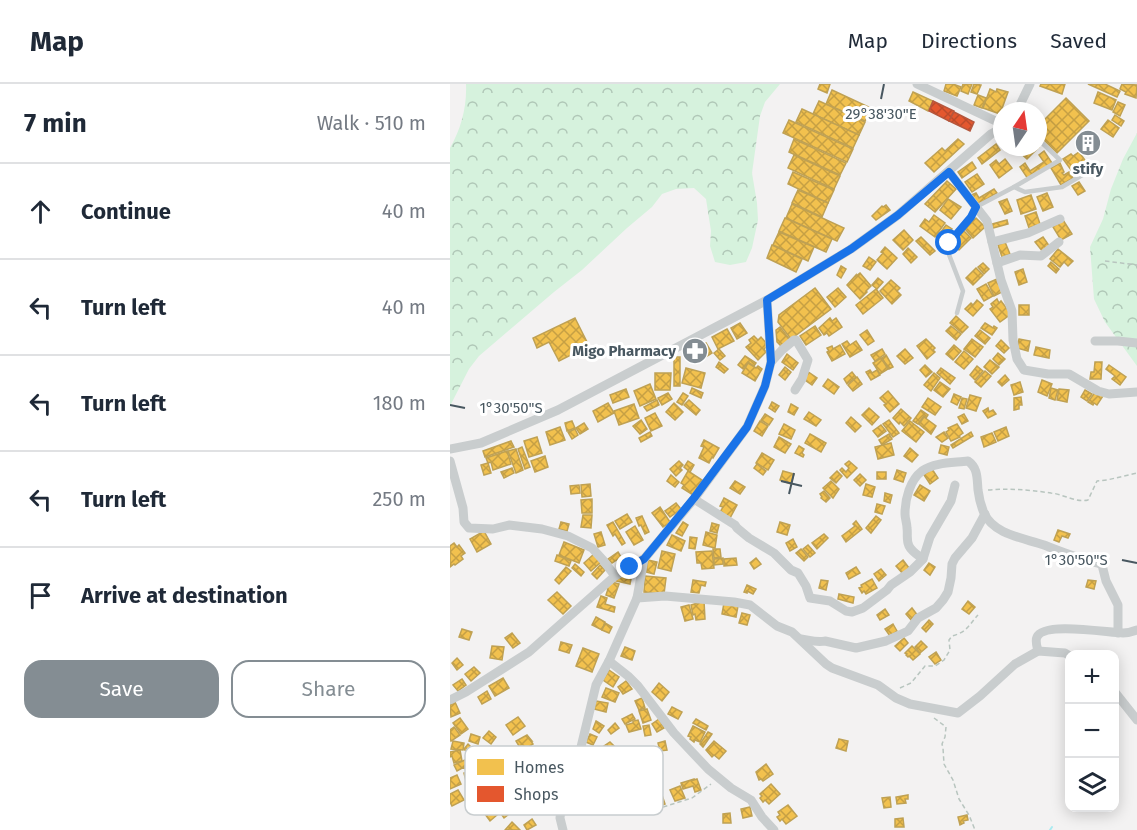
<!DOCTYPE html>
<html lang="en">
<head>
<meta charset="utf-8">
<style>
	body { margin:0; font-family:"Fira Sans",sans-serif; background:#f6f6f7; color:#1f2937 }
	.controls { position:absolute; right:18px; bottom:18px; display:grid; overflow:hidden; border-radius:12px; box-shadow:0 3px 15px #0003 }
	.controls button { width:54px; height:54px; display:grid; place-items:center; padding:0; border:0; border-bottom:2px solid #e0e1e3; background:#fff; color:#1f2937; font:30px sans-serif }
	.compass { position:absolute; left:543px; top:18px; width:54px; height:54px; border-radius:50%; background:#fff; box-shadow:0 3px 15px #0003; rotate:13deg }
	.stop { position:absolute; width:18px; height:18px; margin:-14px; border:4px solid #1a73e8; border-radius:50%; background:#fff }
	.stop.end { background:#1a73e8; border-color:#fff; box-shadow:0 2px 6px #0008 }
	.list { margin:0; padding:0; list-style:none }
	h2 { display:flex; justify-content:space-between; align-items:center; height:78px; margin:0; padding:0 24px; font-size:26px }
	h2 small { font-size:20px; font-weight:400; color:#747a83 }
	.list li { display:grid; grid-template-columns:39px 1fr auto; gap:18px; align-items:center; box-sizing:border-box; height:96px; padding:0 24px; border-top:2px solid #e0e1e3 }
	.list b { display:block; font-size:22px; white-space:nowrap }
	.list em { font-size:20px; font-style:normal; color:#747a83 }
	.actions { display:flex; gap:12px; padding:18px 24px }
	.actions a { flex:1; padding:14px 0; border:2px solid #848d93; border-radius:18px; text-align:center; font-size:21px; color:#848d93 }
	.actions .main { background:#848d93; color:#fff }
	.icon { flex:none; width:33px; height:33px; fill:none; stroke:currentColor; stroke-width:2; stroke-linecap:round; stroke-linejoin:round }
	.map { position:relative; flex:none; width:687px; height:746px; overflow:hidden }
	header { display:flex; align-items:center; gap:36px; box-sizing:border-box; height:84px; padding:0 30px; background:#fff; border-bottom:2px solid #e0e1e3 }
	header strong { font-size:28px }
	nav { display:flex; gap:33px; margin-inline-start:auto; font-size:21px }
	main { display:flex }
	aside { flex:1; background:#fff }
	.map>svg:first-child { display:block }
</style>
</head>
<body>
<header>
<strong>Map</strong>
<nav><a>Map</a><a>Directions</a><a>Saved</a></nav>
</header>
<main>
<aside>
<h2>7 min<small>Walk · 510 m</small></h2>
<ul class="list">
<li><svg class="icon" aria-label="ahead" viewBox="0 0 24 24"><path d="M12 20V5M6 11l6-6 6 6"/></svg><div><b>Continue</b></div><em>40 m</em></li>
<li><svg class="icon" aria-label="left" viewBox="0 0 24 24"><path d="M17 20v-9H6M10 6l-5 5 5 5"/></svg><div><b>Turn left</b></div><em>40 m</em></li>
<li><svg class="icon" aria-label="left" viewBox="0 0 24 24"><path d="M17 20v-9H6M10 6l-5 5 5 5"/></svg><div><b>Turn left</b></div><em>180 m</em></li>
<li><svg class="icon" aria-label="left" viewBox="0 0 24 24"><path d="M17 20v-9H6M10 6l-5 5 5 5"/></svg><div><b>Turn left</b></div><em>250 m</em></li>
<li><svg class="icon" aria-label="arrive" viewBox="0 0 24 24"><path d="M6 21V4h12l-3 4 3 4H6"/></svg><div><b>Arrive at destination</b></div></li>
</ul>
<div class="actions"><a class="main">Save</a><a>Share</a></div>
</aside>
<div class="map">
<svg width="687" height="746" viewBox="0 0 687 746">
	<defs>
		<pattern id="forest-crowns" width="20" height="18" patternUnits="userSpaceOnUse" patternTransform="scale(1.5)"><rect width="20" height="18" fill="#d6f2dd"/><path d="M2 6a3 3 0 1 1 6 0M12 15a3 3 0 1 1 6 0" fill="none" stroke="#b0c7b7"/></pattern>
		<pattern id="homes-cross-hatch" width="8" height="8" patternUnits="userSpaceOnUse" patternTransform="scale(1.5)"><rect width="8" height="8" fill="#f2c14e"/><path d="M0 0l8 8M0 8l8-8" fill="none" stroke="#c6a044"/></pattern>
		<pattern id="shops-cross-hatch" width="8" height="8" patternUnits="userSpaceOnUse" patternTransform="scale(1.5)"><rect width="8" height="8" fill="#e4572e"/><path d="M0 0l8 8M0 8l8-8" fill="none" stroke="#bb4b2b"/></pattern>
	</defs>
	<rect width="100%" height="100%" fill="#f3f2f2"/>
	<g fill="url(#forest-crowns)">
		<path d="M16,0H330L315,18L310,32L302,89L307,119L308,136L302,164L296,178L280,181L265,178L260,162L261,147L256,115L244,104L226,105L212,110L202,123L177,144L132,186L104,208L29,272L19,285L0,322V64C11,45 17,23 16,0Z"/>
		<polygon points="687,49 687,282 655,238 644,215 640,163 653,135 661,105 673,75"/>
	</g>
	<g fill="url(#homes-cross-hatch)" stroke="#bfa153" stroke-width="1.5">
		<polygon points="370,0 380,0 377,9 368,5"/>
		<polygon points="496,0 503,0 511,3 507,12 494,7"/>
		<polygon points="513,0 522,0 518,10 511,7"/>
		<polygon points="524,0 531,1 527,10 521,8"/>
		<polygon points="591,0 615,0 612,10 590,2"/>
		<polygon points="638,0 655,0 670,7 667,13"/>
		<polygon points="672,0 687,1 686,14 675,10 676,8 670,5"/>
		<polygon points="540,5 546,8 547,5 558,8 550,30 533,24"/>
		<polygon points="382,6 421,24 415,37 376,20"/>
		<polygon points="463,8 483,17 478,27 459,17"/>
		<polygon points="648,8 666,16 662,26 644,19"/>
		<polygon points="528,11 536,14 532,24 524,21"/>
		<polygon points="616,14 639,37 607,69 588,50 588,42"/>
		<polygon points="369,17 415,38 409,51 363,30"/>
		<polygon points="668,18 675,21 670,32 663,28"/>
		<polygon points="352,25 409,51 403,64 346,38"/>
		<polygon points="665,31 674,37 671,42 662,36"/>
		<polygon points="339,36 403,65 397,78 333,49"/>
		<polygon points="658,36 669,44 663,53 651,45"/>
		<polygon points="639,51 646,57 637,67 630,61"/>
		<polygon points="344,55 396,79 390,91 339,68"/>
		<polygon points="508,55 514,60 484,88 475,79 492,64 495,67"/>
		<polygon points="546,60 550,66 532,80 528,74"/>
		<polygon points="588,62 589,63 577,75 567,66 570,63 588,63"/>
		<polygon points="594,67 602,79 578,95 570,83 575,79 580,87 594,78 589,71"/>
		<polygon points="629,68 640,83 634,87 632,84 624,90 613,75 621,70 623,72"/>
		<polygon points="344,71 390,92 384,105 338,84"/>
		<polygon points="555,75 562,84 549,94 540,81 546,76 549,80"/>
		<polygon points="522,78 526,84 512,94 508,88"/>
		<polygon points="610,79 614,88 612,89 614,91 619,88 623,94 611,101 601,84"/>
		<polygon points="343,88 384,106 378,119 338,100"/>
		<polygon points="527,90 534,100 522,108 515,98"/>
		<polygon points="497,97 506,105 485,128 475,120"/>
		<polygon points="629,98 635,107 628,111 622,102"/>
		<polygon points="544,105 547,109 527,121 521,111 526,109 529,114"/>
		<polygon points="348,106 378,119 372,133 342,119"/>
		<polygon points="597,109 603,123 593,127 587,113"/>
		<polygon points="581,111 586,125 571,130 567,116"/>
		<polygon points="498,115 511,123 501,135 490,126"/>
		<polygon points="557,115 562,127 555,130 549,118"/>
		<polygon points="342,120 394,144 387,157 336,134"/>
		<polygon points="436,121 440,126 426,136 422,132 432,122 433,123"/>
		<polygon points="586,128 590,140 579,144 575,132"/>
		<polygon points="484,131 495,139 485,153 470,142 475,135 479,138"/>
		<polygon points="335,134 382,155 376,168 329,147"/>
		<polygon points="526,134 535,143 523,154 515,145"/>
		<polygon points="557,136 558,140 543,144 542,140"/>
		<polygon points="613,136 622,150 611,156 603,143"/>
		<polygon points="496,141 502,145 493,157 487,153"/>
		<polygon points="454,146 463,156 453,166 443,156"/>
		<polygon points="514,147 521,154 509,166 502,158"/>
		<polygon points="329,148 364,163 358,177 323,161"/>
		<polygon points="471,153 485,167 480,171 466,157"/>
		<polygon points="593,153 600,163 593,168 585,158"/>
		<polygon points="555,158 560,170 552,173 548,161"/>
		<polygon points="322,161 352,175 346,188 317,174"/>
		<polygon points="435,163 447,174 437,185 427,176 433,169 431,168"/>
		<polygon points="458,164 467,173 461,179 453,170"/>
		<polygon points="608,165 623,177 618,182 614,178 610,183 600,175"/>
		<polygon points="419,173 426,178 420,186 413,182"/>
		<polygon points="601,178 609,185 606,189 598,182"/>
		<polygon points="533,179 539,185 534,190 528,183"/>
		<polygon points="391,182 396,185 391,194 387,191"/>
		<polygon points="526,184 533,191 523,201 516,194"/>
		<polygon points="573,185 577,198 569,201 565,188"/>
		<polygon points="410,189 421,202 416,207 417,208 410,215 397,201 406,191 406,192"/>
		<polygon points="428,194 433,198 427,205 422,201"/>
		<polygon points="547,195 554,207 544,212 538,199"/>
		<polygon points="441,196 450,204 447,207 451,211 442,220 430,207"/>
		<polygon points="536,200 543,212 534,217 527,205"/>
		<polygon points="365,204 381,225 341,255 328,238 329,231"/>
		<polygon points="388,204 396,213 385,223 377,213"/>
		<polygon points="426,205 433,214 413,230 406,221"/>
		<polygon points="547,215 549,219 551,217 561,230 550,238 540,225 543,223 541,220"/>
		<polygon points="527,216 533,221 523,232 515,225 521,219 523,221"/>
		<rect x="569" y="221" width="10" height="10"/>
		<polygon points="506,232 518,243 512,249 500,239"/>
		<polygon points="125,234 139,262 109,277 99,258 87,264 83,254"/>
		<polygon points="380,234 382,237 386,234 392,243 379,252 377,249 374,251 369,244"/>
		<polygon points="290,239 297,249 287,255 281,244"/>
		<polygon points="535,239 543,244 544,242 547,244 542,251 531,244"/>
		<polygon points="365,242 371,251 356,261 350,252"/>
		<polygon points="501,242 511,250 506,256 496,247"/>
		<polygon points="330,243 340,256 332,263 327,258 326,246"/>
		<polygon points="277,245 284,257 268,265 262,253"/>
		<polygon points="417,246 424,257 418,261 410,251"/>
		<polygon points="530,246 540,254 535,260 525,252"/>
		<polygon points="304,252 308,256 311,253 316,259 315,260 317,262 314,265 316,268 308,276 296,263 301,259 299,256"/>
		<polygon points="476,255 485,264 483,266 485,268 477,275 467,262"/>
		<polygon points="522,255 533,263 525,273 514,265"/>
		<polygon points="569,255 580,257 578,267 567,264"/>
		<polygon points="551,256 559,264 554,269 546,262"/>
		<polygon points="397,257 400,261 406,257 412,266 400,273 392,260"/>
		<polygon points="256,259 262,269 251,276 244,266"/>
		<polygon points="390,261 395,270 382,277 377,268 379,267 377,264 382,262 383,265"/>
		<polygon points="504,261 511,267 503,276 496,270"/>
		<polygon points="586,263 600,266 599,274 584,271"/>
		<polygon points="269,265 275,272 270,276 264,269"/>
		<polygon points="432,265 435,270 425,277 421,271"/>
		<polygon points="455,265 463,274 455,280 447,272"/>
		<polygon points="514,267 523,275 514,285 505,278"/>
		<polygon points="548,269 555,275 549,281 543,275"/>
		<polygon points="337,270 348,279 343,286 332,278"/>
		<polygon points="436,271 443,283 439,285 432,274"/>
		<polygon points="295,272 306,279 304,282 298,278 293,285 288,281"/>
		<rect x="224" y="273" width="6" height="29"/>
		<polygon points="431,274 438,285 430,290 423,279"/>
		<polygon points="540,276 549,283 542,290 534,283"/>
		<polygon points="269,278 278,285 274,289 266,283"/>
		<polygon points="645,278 652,278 651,295 640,295 641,288 644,288"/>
		<polygon points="298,279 306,284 308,282 312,285 305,297 292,289"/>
		<polygon points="475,281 482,288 476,293 470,286"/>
		<polygon points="659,281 676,293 670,301 662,295 665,292 656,285"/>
		<polygon points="527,282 533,287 525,296 520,291"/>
		<polygon points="335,283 341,288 335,296 329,291"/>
		<polygon points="236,284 255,289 251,304 232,299"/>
		<polygon points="491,284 505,294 500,300 487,289"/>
		<polygon points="420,286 422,289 427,286 430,291 421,296 416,288"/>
		<polygon points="357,287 367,294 362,301 352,294"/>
		<polygon points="535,287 541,292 531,303 525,298"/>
		<polygon points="402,288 406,293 397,300 394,295"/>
		<polygon points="205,289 221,289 220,306 205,306"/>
		<polygon points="484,289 490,294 481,307 474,301"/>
		<polygon points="555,291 559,296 552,302 548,298"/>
		<polygon points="407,293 412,300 403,307 398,301"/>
		<polygon points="378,295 389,303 384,310 373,302"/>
		<polygon points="592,296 602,300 597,312 588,308"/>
		<polygon points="490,298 500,305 493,313 484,306"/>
		<polygon points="570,298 573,308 564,311 561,301"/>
		<polygon points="200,300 206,315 190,322 184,307"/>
		<polygon points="242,304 253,309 251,314 240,309"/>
		<polygon points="601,304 608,306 605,316 599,314"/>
		<polygon points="176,305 179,313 163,319 160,311"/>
		<polygon points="609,305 619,306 617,318 607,316"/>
		<polygon points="635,306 642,310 637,317 631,313"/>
		<polygon points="438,307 449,320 440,328 434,321 436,320 430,314"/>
		<polygon points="646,307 653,312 647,321 644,319 643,321 638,318"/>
		<polygon points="218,309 222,315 212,321 208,314"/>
		<polygon points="233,309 238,312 232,321 227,318"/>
		<polygon points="504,310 511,313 507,321 501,318"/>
		<polygon points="520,311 531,314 526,327 516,324"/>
		<polygon points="571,313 572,321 569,321 569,325 564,326 564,314"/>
		<polygon points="478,314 491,323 485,331 472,323"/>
		<polygon points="512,314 517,315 514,325 509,324"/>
		<polygon points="207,316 209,321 197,327 194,323"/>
		<polygon points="239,316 250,326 246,331 234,321"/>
		<polygon points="322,318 329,322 325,328 319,324"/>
		<polygon points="158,319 164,329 148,338 143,327"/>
		<polygon points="224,319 233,328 225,336 216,328"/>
		<polygon points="184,320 189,334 169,341 164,327"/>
		<polygon points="341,320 348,324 344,331 338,328"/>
		<polygon points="419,324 429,333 422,341 412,331"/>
		<polygon points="538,324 539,328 543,326 546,330 538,334 533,327"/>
		<polygon points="451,325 461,334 454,342 450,338 449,340 443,334"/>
		<polygon points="471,326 478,331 476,334 474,332 468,340 463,337"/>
		<polygon points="359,328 371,336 366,342 354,335"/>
		<polygon points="205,329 212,342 201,347 195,334"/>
		<polygon points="315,330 323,335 319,341 311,336"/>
		<polygon points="514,330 518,337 512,340 508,333"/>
		<polygon points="401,333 411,342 405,348 396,339"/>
		<polygon points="474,333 486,342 481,350 469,340"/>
		<polygon points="191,336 197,345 190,350 183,342"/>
		<polygon points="439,336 449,349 443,353 433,340"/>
		<polygon points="122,337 125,344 117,347 115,339"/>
		<polygon points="310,337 318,342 312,352 304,347"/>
		<polygon points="460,337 474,348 466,358 452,347"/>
		<polygon points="134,339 138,345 130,350 126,344"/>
		<polygon points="334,340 345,346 341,355 329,350"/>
		<polygon points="507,340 513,349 509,352 510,353 501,357 496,348 499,346 498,344"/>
		<polygon points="431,341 436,347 428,353 423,347"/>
		<polygon points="110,343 115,356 100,361 96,348"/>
		<polygon points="556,343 559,352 548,357 544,348"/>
		<polygon points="125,345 128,351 122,355 118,348"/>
		<polygon points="200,348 202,352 191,358 189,354"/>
		<polygon points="494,348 498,354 492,358 486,353"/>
		<polygon points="521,348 523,352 503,364 501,361"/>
		<polygon points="542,349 546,358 534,363 531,353"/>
		<polygon points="360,350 376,359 371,368 355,359"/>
		<polygon points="439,350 442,355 432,361 429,356"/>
		<polygon points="87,353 92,369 79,373 74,357"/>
		<polygon points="329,353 341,360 335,369 324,363"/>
		<polygon points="254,356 269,364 263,374 262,373 259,379 249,374 254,363 251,362"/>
		<polygon points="61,357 64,363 35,373 33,367"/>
		<polygon points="441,359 444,371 428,375 425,363"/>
		<polygon points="491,361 499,363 497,371 489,369"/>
		<polygon points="349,362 354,365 352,369 354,371 353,373 345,369"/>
		<polygon points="72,363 80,383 75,385 68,365"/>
		<polygon points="460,364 468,371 462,378 454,372"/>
		<polygon points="66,365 73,386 66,389 58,367"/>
		<polygon points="57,367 61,380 43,386 41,378 38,379 36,374"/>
		<polygon points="312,369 324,376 318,386 306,379"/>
		<polygon points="95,372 98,383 85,388 81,377"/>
		<polygon points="229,377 233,381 230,384 232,386 226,392 220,385"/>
		<polygon points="238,377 244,381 240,388 234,383"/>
		<polygon points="399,377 407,384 397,394 390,386 392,384 396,388 399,384 395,380"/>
		<polygon points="38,379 41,389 34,391 31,381"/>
		<polygon points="307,380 316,387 313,391 304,384"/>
		<polygon points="62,384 64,389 54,394 51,388"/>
		<polygon points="482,385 488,394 480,400 474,391"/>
		<polygon points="447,386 456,389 453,398 444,395"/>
		<polygon points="238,387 252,396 243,411 232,404 234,401 231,399"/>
		<polygon points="333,387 344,390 341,400 330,396"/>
		<polygon points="387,387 392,392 386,399 380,394"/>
		<rect x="427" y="388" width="9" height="7"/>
		<polygon points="410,390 416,396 410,402 404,396"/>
		<polygon points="221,391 229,398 225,403 217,397"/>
		<polygon points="285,397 295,403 290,410 280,404"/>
		<polygon points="381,397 389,405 383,414 373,404"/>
		<polygon points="140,400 141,412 132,413 131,401"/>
		<polygon points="416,400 425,403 422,413 413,411"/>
		<polygon points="129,401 130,409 121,410 120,402"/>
		<polygon points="470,401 480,407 474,417 464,411"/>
		<polygon points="374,407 380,414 376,418 371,414 372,413 370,410"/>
		<polygon points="435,409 442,411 440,419 434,417"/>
		<polygon points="274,414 287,421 279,436 269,430 273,423 270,422"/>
		<polygon points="142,415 142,429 132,429 131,416"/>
		<polygon points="226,419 231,425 220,433 215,427"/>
		<polygon points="427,420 435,422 432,430 425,428"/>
		<polygon points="210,423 220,438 213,443 202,429"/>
		<polygon points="177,430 182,438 170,445 165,437"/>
		<polygon points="133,431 142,431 141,444 131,443"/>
		<polygon points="192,432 199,448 195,450 191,441 189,442 186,434"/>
		<polygon points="426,432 431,436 421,449 416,444"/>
		<polygon points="406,437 412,445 396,458 392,452 405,442 403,440"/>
		<polygon points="111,438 119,440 117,447 109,445"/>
		<polygon points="163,438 175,459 172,461 165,450 163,452 157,441"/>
		<polygon points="233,438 238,441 232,452 226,449"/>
		<polygon points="330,438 340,441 337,451 327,448"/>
		<polygon points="262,439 269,441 267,449 260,447"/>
		<polygon points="185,442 193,456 184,461 176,448"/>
		<polygon points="608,446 620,450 618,454 612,452 609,458 604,456"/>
		<polygon points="34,447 41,460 27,468 20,455"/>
		<polygon points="151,448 155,461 148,463 144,450"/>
		<polygon points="256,448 267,451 265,464 253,461"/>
		<polygon points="374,450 378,454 367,465 362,459"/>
		<polygon points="222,451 235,457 231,467 217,461"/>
		<polygon points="240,453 247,454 245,465 239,464"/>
		<polygon points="343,455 347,463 340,467 336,459"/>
		<polygon points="114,458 134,466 129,479 109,471"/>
		<polygon points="4,459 7,463 9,461 15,469 11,472 13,475 5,481 4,480 0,483 0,462"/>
		<polygon points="358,461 365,469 360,473 353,465"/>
		<polygon points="263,465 270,465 271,473 264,474"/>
		<polygon points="351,465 358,473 354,477 346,469"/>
		<polygon points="212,467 225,470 221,487 208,484"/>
		<polygon points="262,467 264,484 252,485 251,479 247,479 246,468"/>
		<polygon points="168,468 171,473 162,479 158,475"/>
		<polygon points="144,470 151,478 141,487 134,479"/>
		<polygon points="107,471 121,477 119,482 105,477"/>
		<polygon points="273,474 273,480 264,481 264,475"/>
		<polygon points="286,474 287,481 274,482 274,475"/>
		<polygon points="306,474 311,480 304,485 300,479"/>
		<polygon points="198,476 207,478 204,490 196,488"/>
		<polygon points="453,476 459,484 453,490 446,482"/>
		<polygon points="479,479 485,483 480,491 474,486"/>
		<polygon points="125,480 134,488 131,492 122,484"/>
		<polygon points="150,481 155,486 147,495 142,490"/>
		<polygon points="116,483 121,487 109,500 105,496"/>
		<polygon points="406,483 410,489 399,495 396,489"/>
		<polygon points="431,485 436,491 429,497 424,490"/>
		<polygon points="168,491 181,495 180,500 166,497"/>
		<polygon points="195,492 216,494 214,510 194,508"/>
		<polygon points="422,495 427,504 416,510 414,507 412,509 409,504 412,503 411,501"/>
		<polygon points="243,496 256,498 255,502 251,501 249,509 241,508"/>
		<polygon points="371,496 378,497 376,506 369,504"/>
		<polygon points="638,496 646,497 644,505 636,503"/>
		<polygon points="162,498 169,500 164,514 156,511 158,505 156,504"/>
		<polygon points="297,501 306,505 303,510 297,507 297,509 294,508"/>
		<polygon points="107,508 121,522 113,530 98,516"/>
		<polygon points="389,510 404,513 403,519 388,515"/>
		<polygon points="151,512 157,514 155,520 165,523 164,528 147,523"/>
		<polygon points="254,517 255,535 246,536 245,530 243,531 241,521"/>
		<polygon points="518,517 525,523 519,530 512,525"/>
		<polygon points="274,519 288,522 286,533 272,530"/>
		<polygon points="239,521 243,535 235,537 231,523"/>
		<polygon points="462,524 468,532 462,537 456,530"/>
		<polygon points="435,525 439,531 430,536 427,531"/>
		<polygon points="292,529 300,531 297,541 289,539"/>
		<polygon points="146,533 155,538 152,546 142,541"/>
		<polygon points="479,536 483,540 476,548 472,544"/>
		<polygon points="155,539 162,543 159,549 152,546"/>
		<polygon points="443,540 447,547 440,552 435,545"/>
		<polygon points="12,545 22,548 19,556 9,553"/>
		<polygon points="62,549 70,559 63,564 55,554"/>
		<polygon points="454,554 458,559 450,567 445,562"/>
		<polygon points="471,557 477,563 470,569 465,563"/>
		<polygon points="111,558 122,561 119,569 109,566"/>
		<polygon points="42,562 54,563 52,576 40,574"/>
		<polygon points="462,562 470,570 463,576 459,572 458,573 456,571 457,570 455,569"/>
		<polygon points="175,563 185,567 182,576 171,572"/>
		<polygon points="133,564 149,570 142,588 126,582"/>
		<polygon points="486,568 491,576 485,580 479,573"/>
		<polygon points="7,574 13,581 7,586 2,579"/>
		<polygon points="24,583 30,589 21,597 15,590"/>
		<polygon points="159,586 169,593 163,603 153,596"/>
		<polygon points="53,594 59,604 45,612 39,602"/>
		<polygon points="12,595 16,601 8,607 3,601"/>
		<polygon points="176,597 182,605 173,610 168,603"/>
		<polygon points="209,599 219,608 212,617 202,608"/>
		<polygon points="156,604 169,609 165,618 152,613"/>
		<polygon points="37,607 41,615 32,620 28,613"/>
		<polygon points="192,614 195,624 189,626 185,617"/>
		<polygon points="146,617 158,619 156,628 144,625"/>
		<polygon points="5,618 10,629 1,633 0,621"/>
		<polygon points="222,623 232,628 228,635 218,630"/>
		<polygon points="197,625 201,636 193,639 189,627"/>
		<polygon points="182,630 185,635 175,640 172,635"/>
		<polygon points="68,633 75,642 63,651 56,641"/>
		<polygon points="10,634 18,645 11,650 3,639"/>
		<polygon points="209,635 214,644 207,648 202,640"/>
		<polygon points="246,635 258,642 256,646 243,639"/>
		<polygon points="188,636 191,645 179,648 176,641 183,639 183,637"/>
		<polygon points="146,637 154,642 149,649 143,645"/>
		<polygon points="165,639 169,644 161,650 158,646"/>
		<polygon points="199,641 201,651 195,652 193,642"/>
		<polygon points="243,642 255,648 250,658 245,656 244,658 240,655 241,653 238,652"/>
		<polygon points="4,643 10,651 1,657 0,654 0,646"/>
		<polygon points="39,647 46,653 41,660 33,654"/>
		<polygon points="258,648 262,650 253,663 250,660"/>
		<polygon points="21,650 30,653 28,660 19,657"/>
		<polygon points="140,650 147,653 143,661 136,658"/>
		<polygon points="77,651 82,657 81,657 83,660 72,667 66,657"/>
		<polygon points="389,655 398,657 396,667 386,664"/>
		<polygon points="3,657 14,659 13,666 1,665"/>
		<polygon points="215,657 217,666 210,667 208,659"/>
		<polygon points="264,657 276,667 269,675 264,671 262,673 256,666"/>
		<polygon points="160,658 164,662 154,669 151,664"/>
		<polygon points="18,660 27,669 22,674 14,665"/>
		<polygon points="10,666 12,677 4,679 2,672 0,673 0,668"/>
		<polygon points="17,675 21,683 16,686 14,683 7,687 4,681"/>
		<polygon points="316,680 323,690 313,697 311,695 309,696 306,688"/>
		<polygon points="24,687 26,699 17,701 14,689"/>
		<polygon points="7,691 11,700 0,705 0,694"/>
		<polygon points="244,695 244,696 247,695 251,706 245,708 243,702 233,705 231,699"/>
		<polygon points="321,700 330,710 319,720 315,716 313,718 310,714 312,712 310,710"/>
		<polygon points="230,702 235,714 225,717 220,706"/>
		<polygon points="8,706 14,716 2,722 0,718 0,710"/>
		<polygon points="25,709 38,725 40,723 47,731 40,737 32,726 30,728 26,723 28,721 21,712"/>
		<polygon points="212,711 215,720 209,722 206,713"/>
		<polygon points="458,711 458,715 455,715 456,719 447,720 446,713"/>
		<polygon points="440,713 441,723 434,724 432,714"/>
		<polygon points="56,718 58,723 56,724 59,730 54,734 47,724"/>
		<polygon points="338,721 347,732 336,740 332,735 330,737 327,733 330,731 328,728"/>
		<polygon points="300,723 302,732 293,734 291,725"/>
		<polygon points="280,729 281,739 273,739 273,730"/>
		<polygon points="517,731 518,736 513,737 514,739 510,741 508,733"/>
		<polygon points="453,734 454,743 445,743 445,735"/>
		<polygon points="82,735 86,741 77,746 74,741"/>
		<polygon points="62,738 70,746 55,746"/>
	</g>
	<g fill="url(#shops-cross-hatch)" stroke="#b5573d" stroke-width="1.5">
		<polygon points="483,17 504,27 499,37 479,27"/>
		<polygon points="504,28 524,38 520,47 499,37"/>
	</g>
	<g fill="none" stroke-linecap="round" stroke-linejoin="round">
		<polyline stroke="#a9ebf1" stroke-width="2" points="600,746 602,743"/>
		<g stroke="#b8c5bf" stroke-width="1.5" stroke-dasharray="4.5 3" stroke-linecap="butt">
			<polyline points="655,177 687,181"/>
			<path d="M538,406C559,404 580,406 601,409C613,410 626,419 638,416L647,397L657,396L687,389"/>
			<path d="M450,604L461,599L475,582H485L494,576L500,566L499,556L502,552C517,548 518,542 528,531"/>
			<polyline points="484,634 496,643 495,653 492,660 493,664 494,680 503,696 509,715 519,731 525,746"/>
			<polyline points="213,723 242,714 261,700"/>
		</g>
		<g stroke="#c9cdce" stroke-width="4.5">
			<polyline points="564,103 610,76 588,55"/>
			<polyline points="507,229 513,207 498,168 499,159 521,133 526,123 564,103 575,108 612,103 634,90"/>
		</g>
		<g stroke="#c9cdce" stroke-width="9">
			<polyline points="467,0 552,40"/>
			<polyline points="567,27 580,0"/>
			<polyline points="499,88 537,137 551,196 562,227 563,256 567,275 574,286 598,290 619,290 648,307 659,310 687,308"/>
			<polyline points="542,158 578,149 610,135"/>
			<polyline points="547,179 570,171 591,172 609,158"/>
			<polyline points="645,257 668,257 687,259"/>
			<polyline points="321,278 332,266 344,256 346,256 358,276 352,295 345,306"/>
			<polyline points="0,365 31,359 108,326 317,216 401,165 448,131 541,50 552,44"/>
			<polyline points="0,377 13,424 14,438 19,444 43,445 59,441 92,445 118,452 142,464 153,476 165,492"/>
			<polyline points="244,415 285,441 287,444 299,454 324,469 341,486 348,489 356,502 360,514 380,517 396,527 402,528 413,524 437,506 441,501 460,488 473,475 480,453 501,417 505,401"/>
			<path d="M473,475C468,471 462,468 459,462C456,456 458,450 457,444C457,439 455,435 455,430C455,415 460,396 472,387C485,378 503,379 518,377C528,384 527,394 528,406C529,414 531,422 534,429C544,451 574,454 594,461C612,468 629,475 648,479L652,481L656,497L668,521V549"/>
			<polyline points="187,514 215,512 284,518 300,521 327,542 342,548 376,580 382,584 428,601 446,614 460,620 508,629 530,612 565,580 588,567 615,569 620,572"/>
			<path d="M351,555C359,556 367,559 375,557L406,564L436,557L458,547L468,534L486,524L493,516L498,508L501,494L502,480L505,474L522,454L535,430"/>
			<path d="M588,567C587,563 585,557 587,553C594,537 659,549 673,549C678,549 682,548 687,546"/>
			<polyline points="159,577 178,592 188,602 224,649 258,685 281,704 301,716 312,733 324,746"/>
			<polyline points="664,607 687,636"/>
			<polyline points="0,616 16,608 79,568 165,492 194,475"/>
			<polyline points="113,746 110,734 111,725 124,692 146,601 159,577 187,514 194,475 244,415 297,343 315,302 321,278 317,216"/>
		</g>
	</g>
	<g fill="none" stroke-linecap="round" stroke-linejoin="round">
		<polyline stroke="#1a73e8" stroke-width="8" points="180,483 194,475 244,414 297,343 315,302 321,278 317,216 401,165 448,131 499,88 526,123 521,133 499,159"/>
	</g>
	<path fill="none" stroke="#485760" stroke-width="2" d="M431,15L434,0M0,321L15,324M331,397L352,402M339,410L344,389M672,476L687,479"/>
	<defs>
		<g id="building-disc" transform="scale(1.35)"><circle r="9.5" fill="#848d93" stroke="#fff"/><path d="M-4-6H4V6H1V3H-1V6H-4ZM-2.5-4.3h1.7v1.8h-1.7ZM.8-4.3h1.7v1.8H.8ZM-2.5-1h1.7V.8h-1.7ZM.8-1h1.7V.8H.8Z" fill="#fff"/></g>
		<g id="pharmacy-disc" transform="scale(1.35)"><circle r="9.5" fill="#848d93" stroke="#fff"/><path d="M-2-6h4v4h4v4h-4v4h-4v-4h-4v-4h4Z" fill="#fff"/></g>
	</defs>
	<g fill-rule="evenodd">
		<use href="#building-disc" x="638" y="59"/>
		<use href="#pharmacy-disc" x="245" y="267"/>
	</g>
	<g text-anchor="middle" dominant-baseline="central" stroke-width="6" stroke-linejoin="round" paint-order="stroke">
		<g font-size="15" font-weight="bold" fill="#485760" stroke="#fff">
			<text x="638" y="85">stify</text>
			<text x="226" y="267" text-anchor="end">Migo Pharmacy</text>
		</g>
	</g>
	<rect x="15" y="662" width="198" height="69" rx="9" fill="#fff" stroke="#c8cdcf" stroke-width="1.5"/>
	<rect x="27" y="675" width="27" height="16" fill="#f2c14e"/>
	<rect x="27" y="702" width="27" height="16" fill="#e4572e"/>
	<g font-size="16" fill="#485760">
		<text x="64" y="689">Homes</text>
		<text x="64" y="716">Shops</text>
	</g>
	<g font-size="15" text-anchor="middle" fill="#485760" stroke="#fff" stroke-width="6" stroke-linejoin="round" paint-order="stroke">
		<text x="431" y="35">29°38'30"E</text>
		<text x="61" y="329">1°30'50"S</text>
		<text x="626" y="481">1°30'50"S</text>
	</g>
</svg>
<div class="controls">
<button>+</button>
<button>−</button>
<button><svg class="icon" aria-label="layers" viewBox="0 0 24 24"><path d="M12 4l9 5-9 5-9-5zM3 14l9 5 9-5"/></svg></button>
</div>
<svg class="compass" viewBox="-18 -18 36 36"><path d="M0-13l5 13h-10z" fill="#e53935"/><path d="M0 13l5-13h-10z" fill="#747a83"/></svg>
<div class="stop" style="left:499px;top:159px"></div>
<div class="stop end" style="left:180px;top:483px"></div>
</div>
</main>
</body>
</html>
